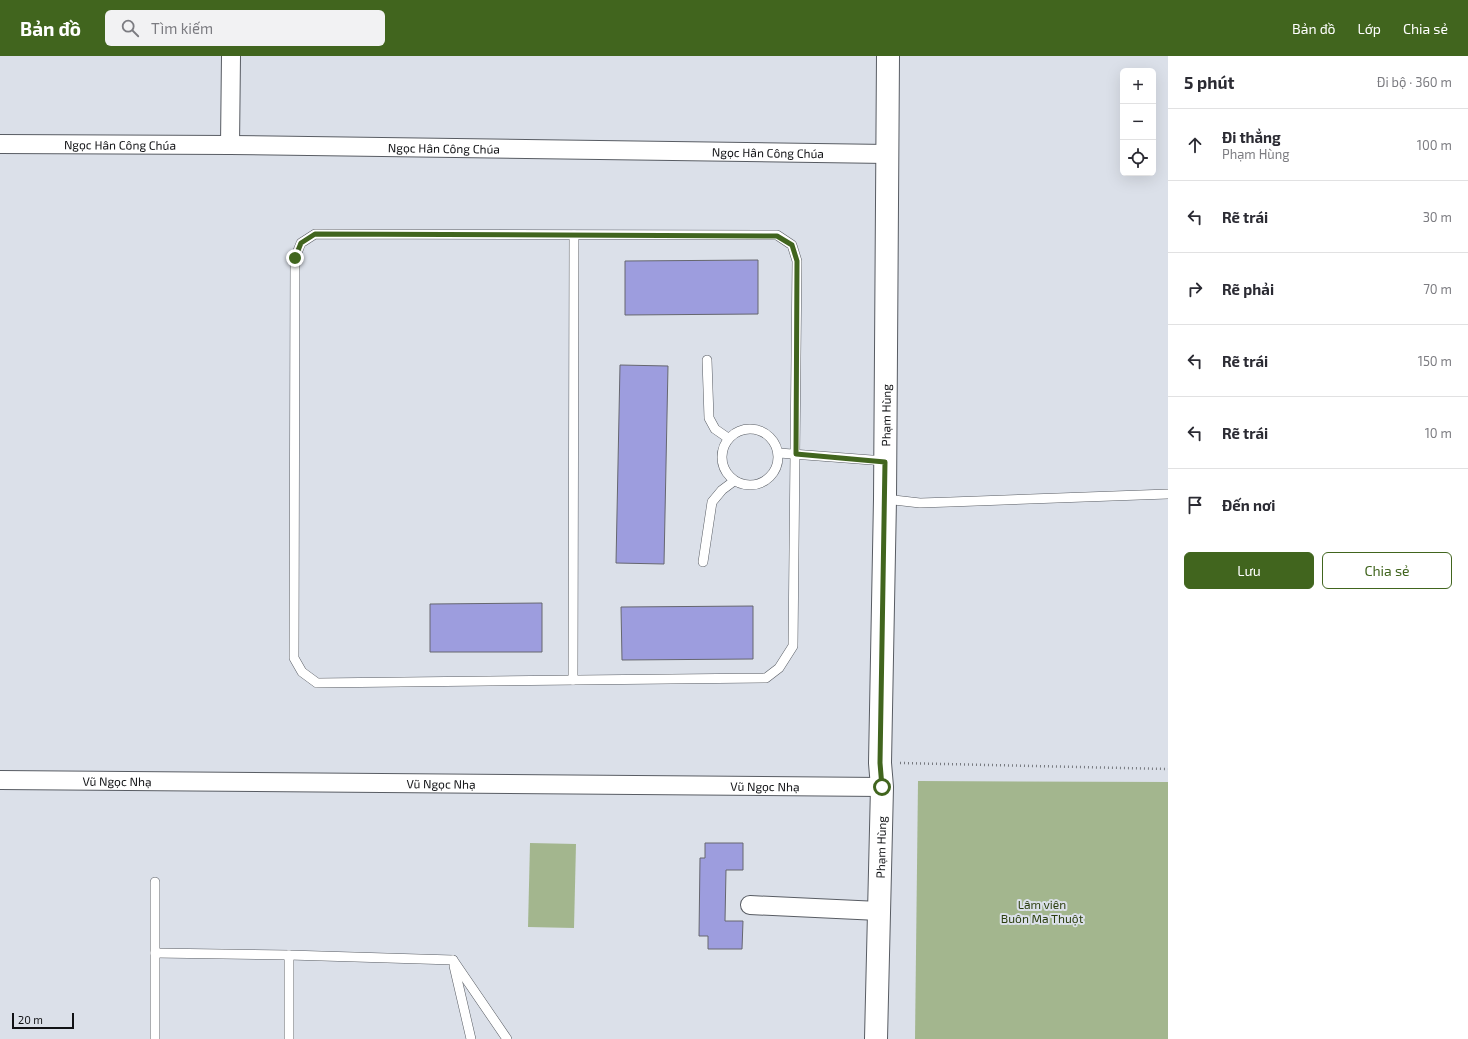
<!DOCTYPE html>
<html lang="vi">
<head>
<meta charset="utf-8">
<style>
	body { margin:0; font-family:"Exo 2",sans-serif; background:#f2f2f3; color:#2b2b33 }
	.controls { position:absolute; right:12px; top:12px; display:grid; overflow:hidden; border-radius:6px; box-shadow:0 4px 16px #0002 }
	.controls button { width:36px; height:36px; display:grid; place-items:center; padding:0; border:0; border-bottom:1px solid #e1e1e2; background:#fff; color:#2b2b33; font:20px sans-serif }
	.scale { position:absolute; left:12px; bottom:10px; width:62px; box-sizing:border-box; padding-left:4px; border:2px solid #111215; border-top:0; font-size:11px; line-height:14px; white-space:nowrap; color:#111215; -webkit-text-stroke:3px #dbe0e9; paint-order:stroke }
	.stop { position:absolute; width:12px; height:12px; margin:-9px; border:3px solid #41651e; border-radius:50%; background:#fff }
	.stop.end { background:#41651e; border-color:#fff; box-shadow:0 1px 4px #0008 }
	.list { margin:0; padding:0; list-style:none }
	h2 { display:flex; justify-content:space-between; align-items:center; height:52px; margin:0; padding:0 16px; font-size:17px }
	h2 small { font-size:13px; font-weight:400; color:#7c7c81 }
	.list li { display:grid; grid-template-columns:26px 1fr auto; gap:12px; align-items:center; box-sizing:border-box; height:72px; padding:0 16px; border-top:1px solid #e1e1e2 }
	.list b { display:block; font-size:15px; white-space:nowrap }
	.list p { margin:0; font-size:13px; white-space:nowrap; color:#7c7c81 }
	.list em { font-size:13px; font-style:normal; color:#7c7c81 }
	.actions { display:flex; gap:8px; padding:12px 16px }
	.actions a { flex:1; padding:9px 0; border:1px solid #41651e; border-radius:6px; text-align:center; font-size:14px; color:#41651e }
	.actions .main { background:#41651e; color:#fff }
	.icon { flex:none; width:22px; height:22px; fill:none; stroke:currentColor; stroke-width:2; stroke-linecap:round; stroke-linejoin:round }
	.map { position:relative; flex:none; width:1168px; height:983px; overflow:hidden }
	header { display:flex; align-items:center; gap:24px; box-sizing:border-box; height:56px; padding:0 20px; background:#41651e; color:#fff }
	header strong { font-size:19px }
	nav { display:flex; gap:22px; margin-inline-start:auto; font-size:14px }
	.search { width:280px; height:36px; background:#f2f2f3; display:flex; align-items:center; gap:10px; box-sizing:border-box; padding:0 14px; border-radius:6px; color:#7c7c81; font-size:15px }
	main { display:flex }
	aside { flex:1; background:#fff }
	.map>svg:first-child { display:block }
</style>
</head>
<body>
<header>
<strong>Bản đồ</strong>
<div class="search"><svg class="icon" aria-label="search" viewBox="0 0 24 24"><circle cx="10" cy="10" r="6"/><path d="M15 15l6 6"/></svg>Tìm kiếm</div>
<nav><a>Bản đồ</a><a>Lớp</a><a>Chia sẻ</a></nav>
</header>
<main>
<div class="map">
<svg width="1168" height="983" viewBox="0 0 1168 983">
	<rect width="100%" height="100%" fill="#dbe0e9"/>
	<g fill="#a3b68e">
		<polygon points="918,725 1168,726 1168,983 915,983"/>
		<polygon points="530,787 576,788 574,872 528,871"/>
	</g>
	<g fill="#9d9dde" stroke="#66676f">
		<polygon points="758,204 758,258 625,259 625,205"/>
		<polygon points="620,309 668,310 664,508 616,507"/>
		<polygon points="542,547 542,596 430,596 430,548"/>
		<polygon points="753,550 753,603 622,604 621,551"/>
		<polygon points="705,787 743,787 743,814 726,814 725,865 743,865 742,893 708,893 708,880 699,880 700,802 705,802"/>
	</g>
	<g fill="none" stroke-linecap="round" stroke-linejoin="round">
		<g stroke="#585c63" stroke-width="10">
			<g id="service">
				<polygon points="315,178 777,179 792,189 797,205 793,590 779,612 766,622 317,627 302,616 294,602 295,202 301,187"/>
				<polyline points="707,304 709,362 715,373 728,382"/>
				<circle cx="750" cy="401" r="28"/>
				<polyline points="779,397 885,405"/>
				<polyline points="885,443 920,447 950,446 1168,438"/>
				<polyline points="703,506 712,446 722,434 734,425"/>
				<polyline points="573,624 574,179"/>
				<polyline points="155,897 289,899 453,904"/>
				<polyline points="453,904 507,983"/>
				<polyline points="454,910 471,983"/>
				<polyline points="155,983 155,826"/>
				<polyline points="289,983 289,899"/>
			</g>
		</g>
		<g stroke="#585c63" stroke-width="20">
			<g id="minor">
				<path id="s1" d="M0,88L230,89L888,98"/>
				<polyline points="230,89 231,0"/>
				<path id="s2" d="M0,724L882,731"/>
				<polyline points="750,849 879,855"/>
			</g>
		</g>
		<g stroke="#585c63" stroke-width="24">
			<g id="tertiary">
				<path id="s3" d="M876,983L882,731L880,707L885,443L888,0"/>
			</g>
		</g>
		<polyline stroke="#76797f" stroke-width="2.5" stroke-dasharray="1 3" stroke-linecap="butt" points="900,707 1168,713"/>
		<use href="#service" stroke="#fff" stroke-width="9"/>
		<use href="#minor" stroke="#fff" stroke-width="18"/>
		<use href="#tertiary" stroke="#fff" stroke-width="22"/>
	</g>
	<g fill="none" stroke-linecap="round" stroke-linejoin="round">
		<polyline stroke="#41651e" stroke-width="5" points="295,202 301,187 315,178 777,180 792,189 797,205 796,398 885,406 880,707 882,731"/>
	</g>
	<g text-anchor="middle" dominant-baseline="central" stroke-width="4" stroke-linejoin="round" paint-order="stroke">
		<g font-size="12" fill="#111215" stroke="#dbe0e9">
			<text stroke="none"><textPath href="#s1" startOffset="120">Ngọc Hân Công Chúa</textPath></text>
			<text stroke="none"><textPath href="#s1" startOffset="444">Ngọc Hân Công Chúa</textPath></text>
			<text stroke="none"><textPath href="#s1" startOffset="768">Ngọc Hân Công Chúa</textPath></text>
			<text stroke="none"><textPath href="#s3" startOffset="624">Phạm Hùng</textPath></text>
			<text stroke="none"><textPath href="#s2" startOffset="117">Vũ Ngọc Nhạ</textPath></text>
			<text stroke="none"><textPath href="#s2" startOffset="441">Vũ Ngọc Nhạ</textPath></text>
			<text stroke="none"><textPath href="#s2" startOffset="765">Vũ Ngọc Nhạ</textPath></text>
			<text stroke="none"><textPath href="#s3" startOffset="192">Phạm Hùng</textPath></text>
		</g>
		<g font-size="12" fill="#2b3e0f" stroke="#dbe0e9">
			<text x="1042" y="848">Lâm viên<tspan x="1042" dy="14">Buôn Ma Thuột</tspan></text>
		</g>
	</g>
</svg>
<div class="controls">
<button>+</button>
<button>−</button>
<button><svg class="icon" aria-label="locate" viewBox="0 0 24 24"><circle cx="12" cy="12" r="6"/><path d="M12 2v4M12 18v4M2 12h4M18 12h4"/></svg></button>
</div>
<div class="scale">20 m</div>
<div class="stop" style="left:882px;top:731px"></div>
<div class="stop end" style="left:295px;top:202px"></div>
</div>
<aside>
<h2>5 phút<small>Đi bộ · 360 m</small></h2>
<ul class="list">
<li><svg class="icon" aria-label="ahead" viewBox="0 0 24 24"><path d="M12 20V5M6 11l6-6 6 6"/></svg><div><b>Đi thẳng</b><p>Phạm Hùng</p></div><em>100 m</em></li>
<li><svg class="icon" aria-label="left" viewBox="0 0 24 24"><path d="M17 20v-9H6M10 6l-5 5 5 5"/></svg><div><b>Rẽ trái</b></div><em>30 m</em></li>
<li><svg class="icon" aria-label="right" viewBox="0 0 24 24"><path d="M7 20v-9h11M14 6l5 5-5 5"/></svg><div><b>Rẽ phải</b></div><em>70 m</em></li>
<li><svg class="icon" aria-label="left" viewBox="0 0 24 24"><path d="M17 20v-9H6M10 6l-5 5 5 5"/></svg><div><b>Rẽ trái</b></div><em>150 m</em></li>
<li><svg class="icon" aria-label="left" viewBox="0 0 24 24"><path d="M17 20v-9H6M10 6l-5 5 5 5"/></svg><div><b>Rẽ trái</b></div><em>10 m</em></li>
<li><svg class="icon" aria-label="arrive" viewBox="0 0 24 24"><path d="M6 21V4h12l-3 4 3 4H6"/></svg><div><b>Đến nơi</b></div></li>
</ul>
<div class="actions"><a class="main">Lưu</a><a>Chia sẻ</a></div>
</aside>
</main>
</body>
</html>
